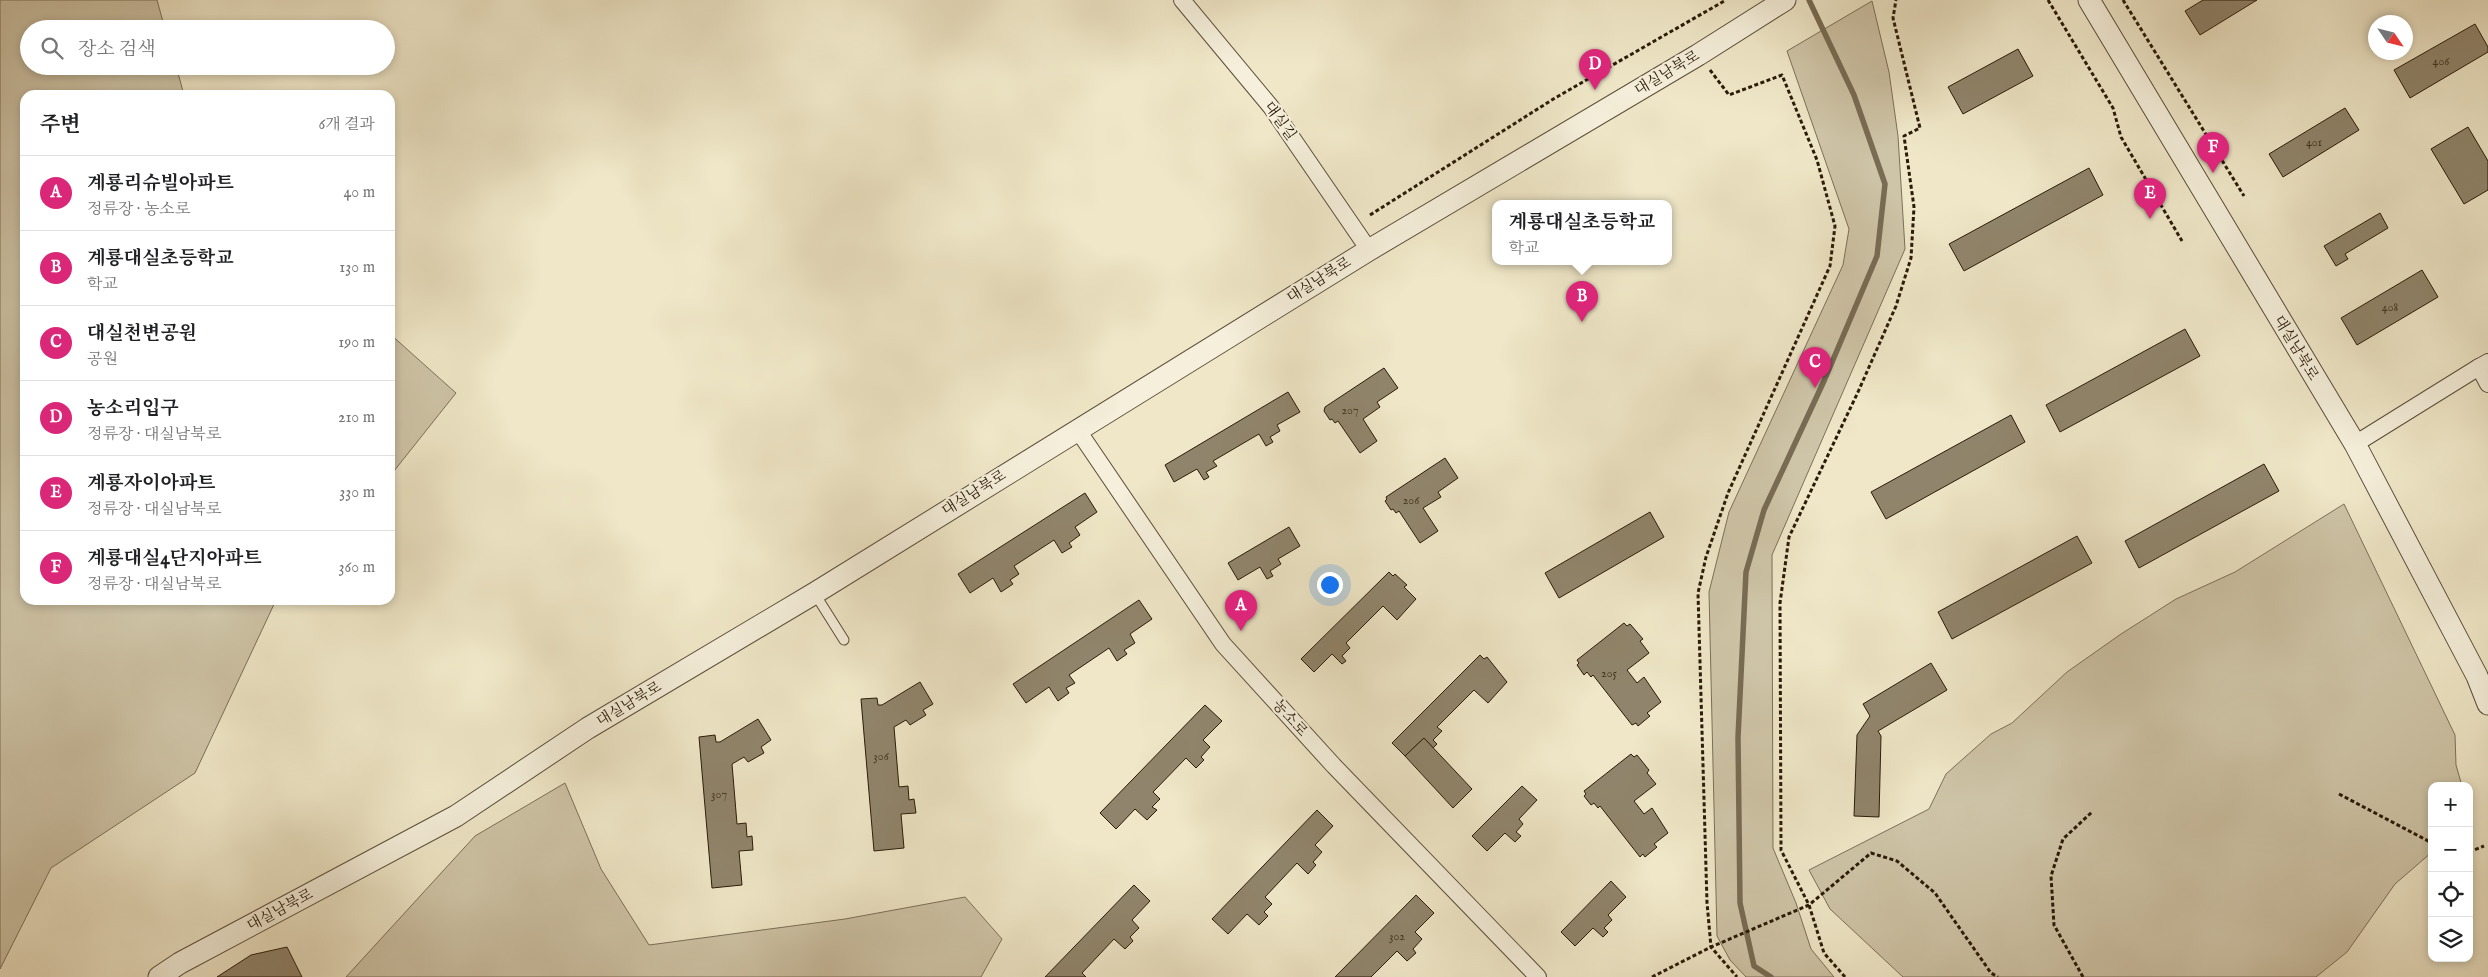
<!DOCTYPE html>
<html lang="ko">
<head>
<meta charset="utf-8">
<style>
	body { margin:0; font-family:"IM FELL English","Noto Serif KR",serif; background:#f6f6f6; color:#202124 }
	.controls { position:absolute; right:15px; bottom:15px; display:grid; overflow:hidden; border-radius:10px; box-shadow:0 2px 8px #0003 }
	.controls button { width:45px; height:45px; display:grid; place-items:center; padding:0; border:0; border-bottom:1px solid #e0e0e0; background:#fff; color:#202124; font:25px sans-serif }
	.compass { position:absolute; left:2368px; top:15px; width:45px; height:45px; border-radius:50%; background:#fff; box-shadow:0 2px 8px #0003; rotate:125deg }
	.you { position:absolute; left:1329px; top:584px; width:18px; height:18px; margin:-12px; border:4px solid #fff; border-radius:50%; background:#1a73e8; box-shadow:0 0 0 8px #1a73e833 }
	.badge { display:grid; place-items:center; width:32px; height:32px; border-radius:50%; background:#db2777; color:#fff; font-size:16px; font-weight:700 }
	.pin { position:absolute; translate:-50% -41px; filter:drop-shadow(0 1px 2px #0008) }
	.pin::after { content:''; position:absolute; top:26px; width:18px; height:15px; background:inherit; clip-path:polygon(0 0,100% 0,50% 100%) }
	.popup { position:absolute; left:1492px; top:200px; width:180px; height:65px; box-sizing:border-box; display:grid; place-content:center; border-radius:10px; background:#fff; filter:drop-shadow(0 1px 4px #0005); font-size:16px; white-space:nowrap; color:#757577 }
	.popup b { font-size:19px; color:#202124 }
	.popup::after { content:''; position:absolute; left:50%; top:100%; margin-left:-10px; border:10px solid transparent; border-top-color:#fff }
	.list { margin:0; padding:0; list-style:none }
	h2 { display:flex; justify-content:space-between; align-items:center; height:65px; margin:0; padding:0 20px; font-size:21px }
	h2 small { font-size:16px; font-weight:400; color:#757577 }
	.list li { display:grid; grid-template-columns:32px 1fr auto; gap:15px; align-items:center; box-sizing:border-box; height:75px; padding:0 20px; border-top:1px solid #e0e0e0 }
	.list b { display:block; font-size:19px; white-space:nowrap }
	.list p { margin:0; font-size:16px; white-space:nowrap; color:#757577 }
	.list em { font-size:16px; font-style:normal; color:#757577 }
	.icon { flex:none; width:28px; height:28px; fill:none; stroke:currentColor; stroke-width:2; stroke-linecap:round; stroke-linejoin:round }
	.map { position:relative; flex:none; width:2488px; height:977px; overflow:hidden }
	.search { position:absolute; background:#fff; box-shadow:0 2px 8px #0003; left:20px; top:20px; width:375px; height:55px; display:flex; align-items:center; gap:12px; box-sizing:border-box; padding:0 18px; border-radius:28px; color:#757577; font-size:19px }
	.panel { position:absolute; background:#fff; box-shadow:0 2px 8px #0003; left:20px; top:90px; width:375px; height:515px; border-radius:15px }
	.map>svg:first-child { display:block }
</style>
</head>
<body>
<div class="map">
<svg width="2488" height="977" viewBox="0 0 2488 977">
	<rect width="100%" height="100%" fill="#efe7c8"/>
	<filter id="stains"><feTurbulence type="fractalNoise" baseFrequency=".004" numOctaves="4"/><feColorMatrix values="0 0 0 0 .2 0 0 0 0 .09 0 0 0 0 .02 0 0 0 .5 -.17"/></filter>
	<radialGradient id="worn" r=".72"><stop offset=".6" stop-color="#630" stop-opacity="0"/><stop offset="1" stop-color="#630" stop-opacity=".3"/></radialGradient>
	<g fill="#cec4a7" stroke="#7c7058">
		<polygon points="0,0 157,0 165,29 29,29 29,66 176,66 184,95 25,95 25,600 276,600 195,773 51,868 0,969"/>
		<polygon points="1872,1 1889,72 1898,136 1905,249 1772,555 1773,848 1796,903 1811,949 1834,977 1746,977 1730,960 1717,936 1709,592 1729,512 1843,265 1849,229 1787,51"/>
		<polygon points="390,334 456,393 390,476"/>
		<polygon points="2344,504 2455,735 2456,765 2462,786 2432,786 2432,852 2395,884 2347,952 2316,977 1903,977 1830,909 1809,870 1929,809 1946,774 1991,734 2012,723 2067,672 2121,634 2176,599 2235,572"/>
		<polygon points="565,783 601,869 649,945 845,919 965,897 1002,939 981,977 346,977 475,836"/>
	</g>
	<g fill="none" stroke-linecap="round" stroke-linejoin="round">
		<polyline stroke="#786c54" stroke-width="5.5" points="1771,977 1754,966 1740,903 1738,737 1746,572 1764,510 1824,381 1877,256 1885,184 1854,95 1809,0"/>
	</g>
	<g fill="#90856c" stroke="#2a1b08">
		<polygon points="2203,0 2257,0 2200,35 2185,11"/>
		<polygon points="2475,24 2488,47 2488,52 2410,98 2394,70"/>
		<polygon points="2018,49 2033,76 1963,114 1948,87"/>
		<polygon points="2345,108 2359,130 2283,177 2269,154"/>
		<polygon points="2468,127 2488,161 2488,190 2464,204 2431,149"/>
		<polygon points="2089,168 2103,195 1964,271 1949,244"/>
		<polygon points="2380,213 2388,228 2345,254 2348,259 2336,266 2324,246"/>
		<polygon points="2422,270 2438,297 2357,345 2341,318"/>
		<polygon points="2185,329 2200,356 2060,432 2046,405"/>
		<polygon points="1384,368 1398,388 1377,402 1380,407 1363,419 1377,441 1360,453 1338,421 1335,423 1332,419 1330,420 1324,411 1325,407"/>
		<polygon points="1288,392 1300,412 1277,425 1280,431 1270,437 1273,442 1266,446 1259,434 1213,461 1217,466 1206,472 1209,477 1204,480 1197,469 1174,482 1165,465"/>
		<polygon points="2011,415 2025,442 1886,519 1871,492"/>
		<polygon points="1445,458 1458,478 1438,492 1441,497 1423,508 1438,531 1420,543 1399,511 1396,513 1393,509 1391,510 1385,501 1387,499 1386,497"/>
		<polygon points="2264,464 2279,491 2139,568 2125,541"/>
		<polygon points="1085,493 1097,512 1075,527 1080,535 1069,543 1072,547 1062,553 1054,540 1014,566 1019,574 1010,580 1013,584 1001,592 993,578 970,593 958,574"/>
		<polygon points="1650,512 1664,537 1559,598 1545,573"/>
		<polygon points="1289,527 1300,546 1278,559 1281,564 1270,571 1273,576 1267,579 1260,567 1238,580 1228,563"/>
		<polygon points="2077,536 2092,563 1952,639 1938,612"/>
		<polygon points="1389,572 1393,576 1395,574 1407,585 1404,587 1416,599 1397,620 1383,606 1346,643 1350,648 1342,656 1346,661 1342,664 1332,654 1314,672 1301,659"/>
		<polygon points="1139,600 1152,619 1130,634 1135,643 1124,650 1127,654 1117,661 1109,648 1069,675 1075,683 1066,688 1069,693 1058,701 1049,687 1026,703 1013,684"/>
		<polygon points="1624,623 1627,626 1630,624 1643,639 1640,641 1649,653 1627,670 1637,683 1644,677 1661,702 1647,713 1650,716 1638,726 1636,723 1632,725 1593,675 1591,677 1587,672 1584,675 1577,665 1579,663 1577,660"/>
		<polygon points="1480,655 1484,659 1487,657 1507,682 1488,703 1474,690 1437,727 1442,731 1433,740 1437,744 1433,748 1424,738 1405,756 1392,743"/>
		<polygon points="1931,663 1947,690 1878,731 1881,736 1879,817 1854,816 1857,735 1870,716 1863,704"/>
		<polygon points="920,682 933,704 923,710 926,715 910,725 906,720 894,727 899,787 908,786 909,800 914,799 916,813 901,814 904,848 874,851 861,699 877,698 878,705 882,705"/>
		<polygon points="1205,705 1222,721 1203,740 1210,747 1201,757 1204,760 1196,768 1186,758 1153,792 1160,799 1152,807 1157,810 1147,820 1135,809 1116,829 1100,813"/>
		<polygon points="758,719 771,740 761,747 764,753 748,762 744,757 732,764 737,824 746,823 747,837 752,836 753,850 739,851 742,885 712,888 699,737 715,735 716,742 720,742"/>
		<polygon points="1424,738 1472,789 1453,808 1405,756"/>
		<polygon points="1631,754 1634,757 1637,755 1649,770 1647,773 1656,784 1634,801 1644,814 1652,808 1668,833 1654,844 1657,847 1645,857 1643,854 1640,857 1600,806 1598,808 1594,803 1591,805 1584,796 1586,794 1584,791"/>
		<polygon points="1522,786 1537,800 1519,819 1523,824 1516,832 1521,836 1515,842 1505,833 1487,851 1472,836"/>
		<polygon points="1317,810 1333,826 1315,845 1322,852 1313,862 1316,865 1308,874 1297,863 1265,897 1272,904 1264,912 1268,916 1259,925 1247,914 1228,934 1212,919"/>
		<polygon points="1611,881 1626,897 1608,915 1612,920 1604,928 1608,932 1603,937 1593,928 1575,946 1561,932"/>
		<polygon points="1134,885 1150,901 1132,920 1139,928 1130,937 1133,941 1125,949 1114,939 1082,973 1086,977 1045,977"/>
		<polygon points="1416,895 1434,913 1415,932 1422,939 1413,949 1416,953 1407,961 1397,951 1371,977 1335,977"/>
		<polygon points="287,947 302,977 217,977 251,955"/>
	</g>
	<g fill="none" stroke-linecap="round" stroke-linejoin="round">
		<g stroke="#5b4e38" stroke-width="11">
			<polyline id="service" points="815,594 844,640"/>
		</g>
		<g stroke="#5b4e38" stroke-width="18">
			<g id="minor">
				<polyline points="1182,0 1271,107 1369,250"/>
				<polyline points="2488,362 2479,367 2488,384"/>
				<polyline points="1077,429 1223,644 1334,766 1538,977"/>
				<polyline points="2355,444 2479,367"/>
			</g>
		</g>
		<g stroke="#5b4e38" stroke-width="23">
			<g id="tertiary">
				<polyline points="2089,0 2355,444 2477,676 2488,704"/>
				<polyline points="159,977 180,963 456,816 588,728 815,593 1369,250 1698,55 1785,0"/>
			</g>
		</g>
		<g stroke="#2a1b08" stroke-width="3" stroke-dasharray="4 2.5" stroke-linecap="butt">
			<polyline points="2048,0 2113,108 2121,137 2182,241"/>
			<polyline points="2123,0 2244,196"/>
			<polyline points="1710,70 1729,95 1782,75 1817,160 1835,226 1830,266 1728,493 1706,557 1698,593 1707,903 1711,947 1737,977"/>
			<polyline points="1370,215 1555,98 1726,0"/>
			<polyline points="2339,794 2432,843"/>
			<polyline points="2469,852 2484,846"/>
			<polyline points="1652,977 1711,947 1809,905 1871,853 1897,861 1935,893 1991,973 1998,977"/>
			<polyline points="1845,977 1824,953 1809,905 1781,850 1780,603 1789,537 1858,392 1896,306 1911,258 1914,207 1904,136 1920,128 1893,18 1896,0"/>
			<polyline points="2083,977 2054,925 2051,876 2063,839 2092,812"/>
		</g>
		<use href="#service" stroke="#f5efdb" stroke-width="9"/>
		<use href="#minor" stroke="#f5efdb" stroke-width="16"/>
		<use href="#tertiary" stroke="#f5efdb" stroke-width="21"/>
	</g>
	<g text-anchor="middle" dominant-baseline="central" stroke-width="4.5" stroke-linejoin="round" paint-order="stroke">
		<g font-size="12" fill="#443621">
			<text x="2441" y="61">406</text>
			<text x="2314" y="142">401</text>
			<text x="2390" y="307">408</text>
			<text x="1350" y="410">207</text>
			<text x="1411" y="500">206</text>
			<text x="1609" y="673">205</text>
			<text x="881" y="756">306</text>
			<text x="719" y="794">307</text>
			<text x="1397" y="936">302</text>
		</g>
		<g font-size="15" fill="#2a1b08" stroke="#f5efdb">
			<text transform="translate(1667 73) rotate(-31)">대실남북로</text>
			<text transform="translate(1280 121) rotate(54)">대실길</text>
			<text transform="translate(1319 280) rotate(-32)">대실남북로</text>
			<text transform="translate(2296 348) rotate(59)">대실남북로</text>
			<text transform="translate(974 493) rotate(-32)">대실남북로</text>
			<text transform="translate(629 704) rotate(-31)">대실남북로</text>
			<text transform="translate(1290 718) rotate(48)">농소로</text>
			<text transform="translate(280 910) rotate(-28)">대실남북로</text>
		</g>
	</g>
	<rect width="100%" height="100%" filter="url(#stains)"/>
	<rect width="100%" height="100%" fill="url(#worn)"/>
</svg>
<div class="controls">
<button>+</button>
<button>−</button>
<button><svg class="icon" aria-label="locate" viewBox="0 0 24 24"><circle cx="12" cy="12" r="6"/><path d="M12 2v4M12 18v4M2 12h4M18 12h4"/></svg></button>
<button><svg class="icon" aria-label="layers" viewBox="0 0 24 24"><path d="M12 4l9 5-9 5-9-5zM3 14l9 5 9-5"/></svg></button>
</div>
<svg class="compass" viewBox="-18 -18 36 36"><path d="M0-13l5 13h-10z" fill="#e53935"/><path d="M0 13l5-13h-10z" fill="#757577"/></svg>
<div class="you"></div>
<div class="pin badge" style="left:1241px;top:631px">A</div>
<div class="pin badge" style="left:1582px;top:322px">B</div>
<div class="popup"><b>계룡대실초등학교</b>학교</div>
<div class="pin badge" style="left:1815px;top:388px">C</div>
<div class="pin badge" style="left:1595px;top:90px">D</div>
<div class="pin badge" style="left:2150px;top:219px">E</div>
<div class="pin badge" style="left:2213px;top:173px">F</div>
<div class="search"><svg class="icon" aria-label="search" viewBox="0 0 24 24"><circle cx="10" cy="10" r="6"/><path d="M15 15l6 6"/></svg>장소 검색</div>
<section class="panel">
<h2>주변<small>6개 결과</small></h2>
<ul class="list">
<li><span class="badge">A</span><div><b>계룡리슈빌아파트</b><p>정류장 · 농소로</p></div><em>40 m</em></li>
<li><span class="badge">B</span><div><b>계룡대실초등학교</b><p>학교</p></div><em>130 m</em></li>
<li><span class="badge">C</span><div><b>대실천변공원</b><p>공원</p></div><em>190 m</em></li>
<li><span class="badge">D</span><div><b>농소리입구</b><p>정류장 · 대실남북로</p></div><em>210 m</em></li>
<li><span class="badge">E</span><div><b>계룡자이아파트</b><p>정류장 · 대실남북로</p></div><em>330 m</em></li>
<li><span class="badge">F</span><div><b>계룡대실4단지아파트</b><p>정류장 · 대실남북로</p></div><em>360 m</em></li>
</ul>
</section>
</div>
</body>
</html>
